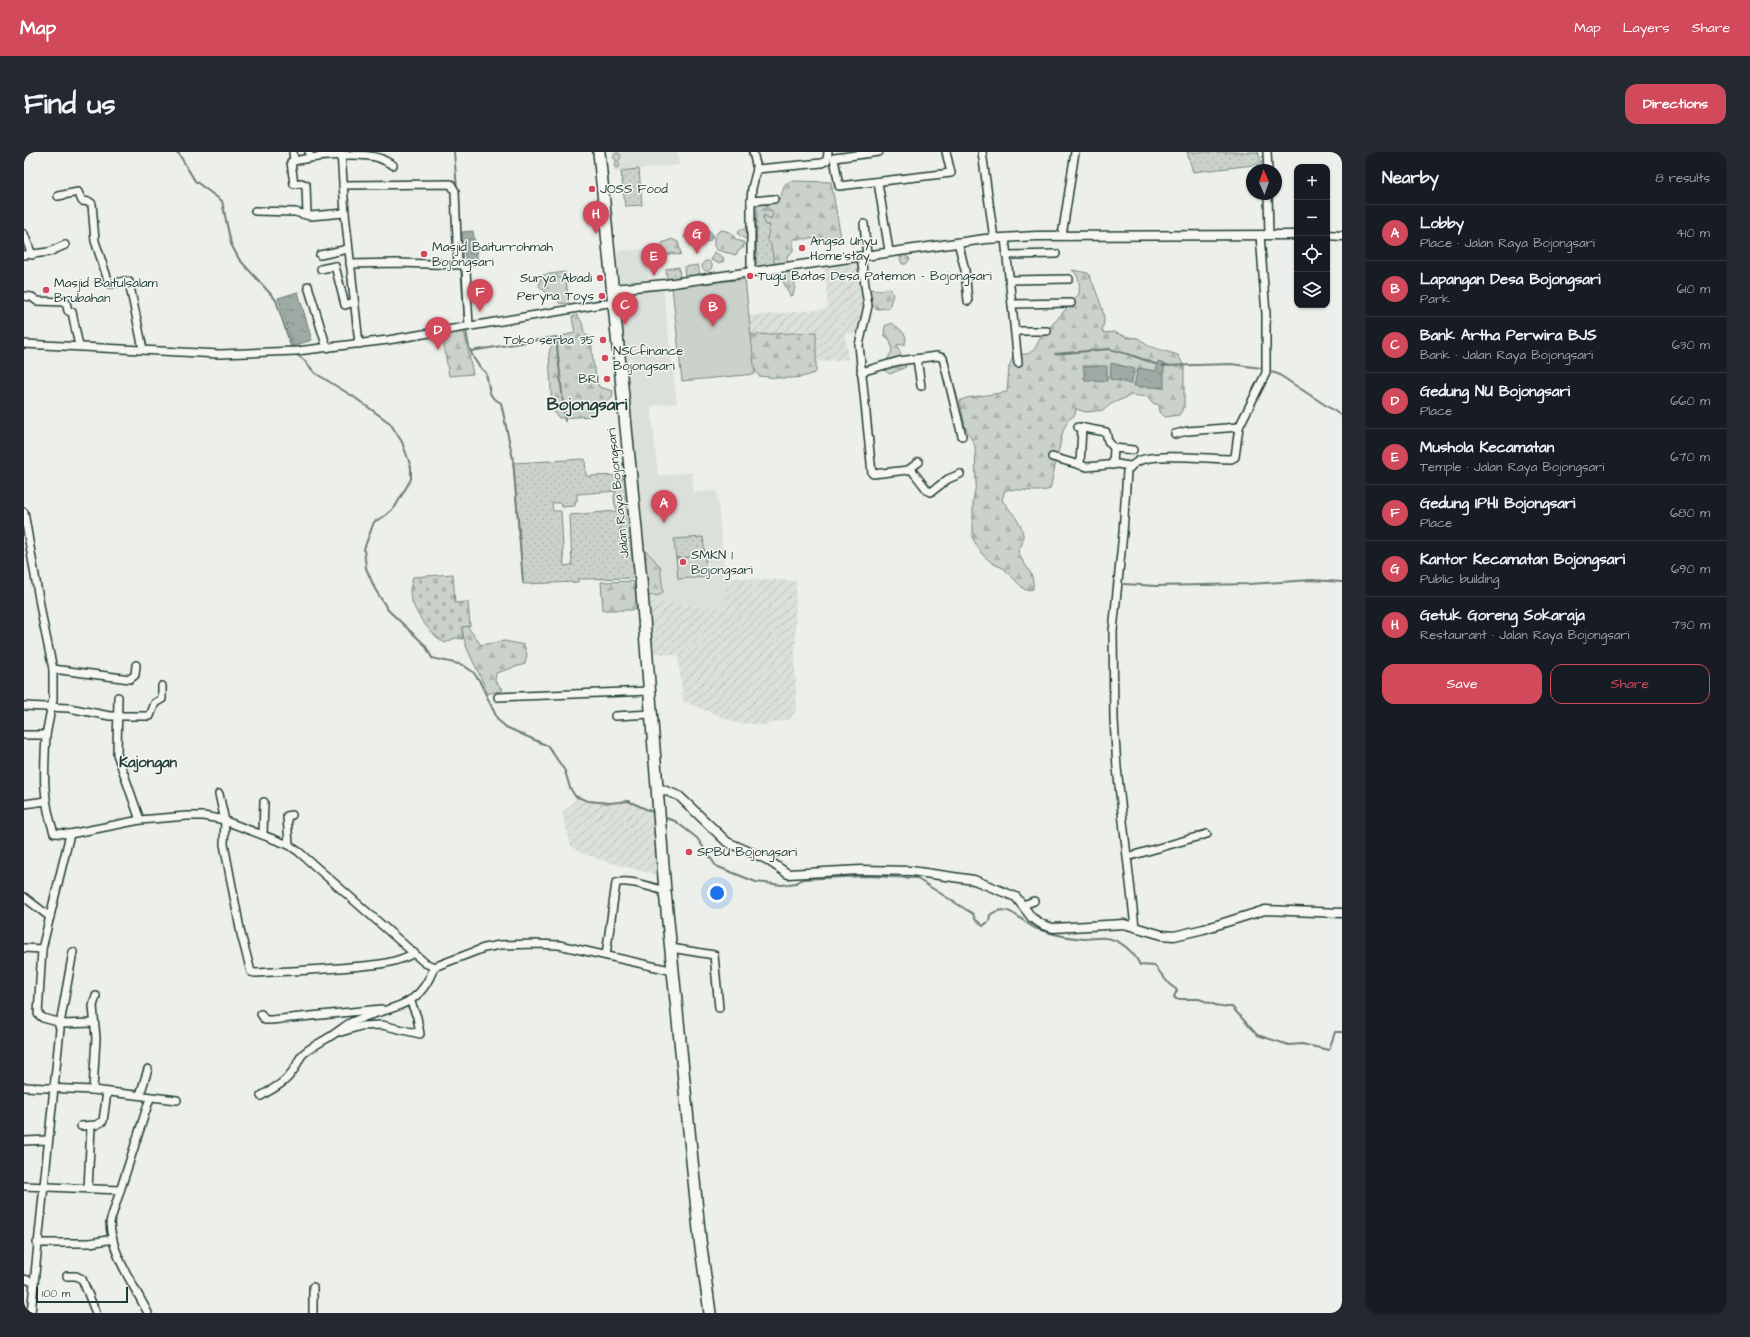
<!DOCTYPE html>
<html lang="en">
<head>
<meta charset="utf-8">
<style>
	body { margin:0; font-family:"Architects Daughter",sans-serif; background:#242831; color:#f1f3f6 }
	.controls { position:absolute; right:12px; top:12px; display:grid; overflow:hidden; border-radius:8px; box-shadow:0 1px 3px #0004 }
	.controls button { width:36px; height:36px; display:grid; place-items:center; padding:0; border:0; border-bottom:1px solid #363941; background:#171b24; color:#f1f3f6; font:20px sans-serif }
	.compass { position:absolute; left:1222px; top:12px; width:36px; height:36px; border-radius:50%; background:#171b24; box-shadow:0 1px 3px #0004; rotate:358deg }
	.scale { position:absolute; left:12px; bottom:10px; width:92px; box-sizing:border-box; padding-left:4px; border:2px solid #1f3d34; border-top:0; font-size:11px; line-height:14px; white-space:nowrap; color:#1f3d34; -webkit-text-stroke:3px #f6f6f2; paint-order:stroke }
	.you { position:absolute; left:693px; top:741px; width:14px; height:14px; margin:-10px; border:3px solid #fff; border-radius:50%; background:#1a73e8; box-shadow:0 0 0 6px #1a73e833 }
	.badge { display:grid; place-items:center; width:26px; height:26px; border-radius:50%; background:#d1495b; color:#fff; font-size:13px; font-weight:700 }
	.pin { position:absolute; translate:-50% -33px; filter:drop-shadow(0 1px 2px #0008) }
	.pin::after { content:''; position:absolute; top:21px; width:14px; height:12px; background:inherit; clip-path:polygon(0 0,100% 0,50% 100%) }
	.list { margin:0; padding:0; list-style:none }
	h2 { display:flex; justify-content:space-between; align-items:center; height:52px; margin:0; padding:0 16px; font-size:17px }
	h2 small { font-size:13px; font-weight:400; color:#9ea1a6 }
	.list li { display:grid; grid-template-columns:26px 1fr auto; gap:12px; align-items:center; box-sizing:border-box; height:56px; padding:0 16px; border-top:1px solid #363941 }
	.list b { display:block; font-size:15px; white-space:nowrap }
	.list p { margin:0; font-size:13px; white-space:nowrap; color:#9ea1a6 }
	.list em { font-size:13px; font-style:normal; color:#9ea1a6 }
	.actions { display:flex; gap:8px; padding:12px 16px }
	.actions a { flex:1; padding:9px 0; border:1px solid #d1495b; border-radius:12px; text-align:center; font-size:14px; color:#d1495b }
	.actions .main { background:#d1495b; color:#fff }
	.icon { flex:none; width:22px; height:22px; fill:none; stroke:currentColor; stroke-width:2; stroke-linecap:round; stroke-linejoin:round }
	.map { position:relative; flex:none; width:1318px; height:1161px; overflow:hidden; border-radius:12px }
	header { display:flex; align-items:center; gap:24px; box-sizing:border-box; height:56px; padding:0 20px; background:#d1495b; color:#fff }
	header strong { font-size:19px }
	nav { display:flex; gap:22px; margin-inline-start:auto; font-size:14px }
	.intro { display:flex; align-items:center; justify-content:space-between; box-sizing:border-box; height:96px; padding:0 24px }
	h1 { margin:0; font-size:28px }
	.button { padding:10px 18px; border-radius:12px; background:#d1495b; color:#fff; font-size:14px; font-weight:700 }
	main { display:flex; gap:24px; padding:0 24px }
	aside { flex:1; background:#171b24; border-radius:12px; box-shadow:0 1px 3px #0004 }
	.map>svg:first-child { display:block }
</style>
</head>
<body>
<header>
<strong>Map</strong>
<nav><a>Map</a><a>Layers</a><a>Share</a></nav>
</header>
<div class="intro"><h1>Find us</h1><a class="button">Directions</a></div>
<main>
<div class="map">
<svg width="1318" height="1161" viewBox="0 0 1318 1161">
	<defs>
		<pattern id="industrial-furrows" width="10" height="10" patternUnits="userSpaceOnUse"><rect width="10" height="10" fill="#dce0db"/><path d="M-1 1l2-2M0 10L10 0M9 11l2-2" fill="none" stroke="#bcc1bd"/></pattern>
		<pattern id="grass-dots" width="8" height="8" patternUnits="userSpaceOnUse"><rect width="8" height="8" fill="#cbd2cc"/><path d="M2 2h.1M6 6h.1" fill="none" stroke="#aeb5b0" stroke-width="1.8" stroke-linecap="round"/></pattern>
		<pattern id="forest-firs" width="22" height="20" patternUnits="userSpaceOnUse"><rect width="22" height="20" fill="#cbd2cc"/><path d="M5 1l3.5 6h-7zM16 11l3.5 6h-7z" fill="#aeb5b0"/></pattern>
		<pattern id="cemetery-stones" width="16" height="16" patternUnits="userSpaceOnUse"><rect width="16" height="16" fill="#cbd2cc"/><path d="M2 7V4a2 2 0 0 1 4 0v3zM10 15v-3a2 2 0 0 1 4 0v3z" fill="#aeb5b0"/></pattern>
		<pattern id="water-ripples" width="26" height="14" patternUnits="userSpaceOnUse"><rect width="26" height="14" fill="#9faaa4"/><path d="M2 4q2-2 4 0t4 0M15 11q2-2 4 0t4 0" fill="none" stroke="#818c86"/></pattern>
	</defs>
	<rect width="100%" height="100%" fill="#edefea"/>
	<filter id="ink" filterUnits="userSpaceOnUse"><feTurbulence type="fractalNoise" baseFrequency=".025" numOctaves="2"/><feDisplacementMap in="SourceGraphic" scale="8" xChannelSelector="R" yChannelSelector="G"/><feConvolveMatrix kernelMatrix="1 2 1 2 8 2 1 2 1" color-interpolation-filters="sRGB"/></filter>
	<g filter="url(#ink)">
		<g fill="#dce0db">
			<polygon points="589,0 654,0 655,13 590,20"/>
			<polygon points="622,97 625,131 595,133 593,99"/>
			<polygon points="639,136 653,251 627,254 634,324 668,320 669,341 693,338 704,456 621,449 593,143 597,139"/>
		</g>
		<g fill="url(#industrial-furrows)">
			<polygon points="835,108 842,153 835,181 821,182 824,207 791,210 728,192 725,164 804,157 800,110"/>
			<polygon points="701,425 772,429 771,519 773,556 766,567 741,573 712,571 659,549 654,504 626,500 621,449 703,456"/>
			<polygon points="554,645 564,649 586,651 604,649 631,662 637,724 587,711 557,701 547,694 538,662"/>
		</g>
		<g fill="url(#grass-dots)" stroke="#758880">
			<polygon points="1163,0 1234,0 1238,12 1169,20"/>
			<polygon points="615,17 618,53 601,54 597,19"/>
			<polygon points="749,51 757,112 732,115 733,53"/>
			<polygon points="674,113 676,124 661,126 660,115"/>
			<polygon points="655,115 656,127 643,129 642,117"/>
			<polygon points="561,307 562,324 603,323 604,329 593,339 553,342 553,349 551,349 551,354 538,355 537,351 528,351 529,359 537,359 540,414 548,413 546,363 604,358 612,426 554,427 554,430 499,432 489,311"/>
			<polygon points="679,385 681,404 652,406 650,387"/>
		</g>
		<g fill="url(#forest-firs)" stroke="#758880">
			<polygon points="592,1 595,1 597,5 594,9 596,14 592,16 590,13 593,9 589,5"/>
			<path d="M767,29L807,30L817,86L769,87V99L763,104V113L751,115L747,93L743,88L746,73H741L739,63L747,67L749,62L747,58H739C742,52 750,52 755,47C758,43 759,37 761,32Z"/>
			<polygon points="716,77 721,77 724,82 723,88 714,82"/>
			<polygon points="699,78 708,81 711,87 721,91 719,96 714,99 712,103 693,98 690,94 690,85 695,79"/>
			<circle cx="683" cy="84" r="5.5"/>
			<polygon points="666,79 670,79 670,85 661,86 660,84"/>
			<polygon points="648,87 654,90 657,102 654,103 647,101 644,103 638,100 638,91"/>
			<polygon points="690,100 699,105 700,109 694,111 687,108"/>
			<polygon points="880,102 886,107 882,112 878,112 876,105"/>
			<circle cx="683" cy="114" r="5"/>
			<path d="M1048,118L1064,121C1068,129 1081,159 1080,168C1080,172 1078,176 1078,180L1082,181L1089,180L1104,185L1114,186L1124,194L1154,203L1160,214V255L1155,263L1141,265L1136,260L1135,253L1129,251L1124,245L1107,243C1097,249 1088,249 1080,258L1062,260L1052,257L1051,263L1044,268L1039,279L1026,337C1015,342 996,336 981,338L978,348C990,364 1008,380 994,399C999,415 1011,418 1009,437L1001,438L979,416L968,411L958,402L949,387V349L952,332L951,294L941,275L936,249L942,246L983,240L985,215L990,202H1004L1011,197L1015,188L1055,142C1056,133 1056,124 1048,118Z"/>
			<polygon points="541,120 545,152 535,151 533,143 524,142 515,134 517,126 519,123"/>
			<path d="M762,120H767C772,127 772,134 769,143L766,144L758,127Z"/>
			<polygon points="866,136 869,142 865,156 853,157 847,152 844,137 857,138"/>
			<polygon points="553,163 558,170 560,181 567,186 569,210 575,235 589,239 588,246 574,256 568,264 535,266 528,257 525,200 530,189 537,184 551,181 548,165"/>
			<polygon points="868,171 878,179 882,185 881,192 873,193 882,215 866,222 858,217 868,199 866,188 860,183 861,174"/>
			<polygon points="440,179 449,222 425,224 418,183"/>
			<path d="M792,180V220C776,229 753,226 735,224C725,211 727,198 727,183Z"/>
			<polygon points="598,326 604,329 610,386 601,388 595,384 598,368 591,353 590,345 593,333"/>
			<path d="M617,395C624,400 629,407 636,414L639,440L634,444L629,443L623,445Z"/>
			<polygon points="614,429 616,458 579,458 577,430"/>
			<path d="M438,474H443L457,493L480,489L500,493L503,503L501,512L472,521L471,529L479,538L463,542C457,519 439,499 438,474Z"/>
		</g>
		<path fill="url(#cemetery-stones)" stroke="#758880" d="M429,422L431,451L444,450L446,474L438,475L439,487L431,486L421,491C406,482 386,457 386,438C387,434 388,429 389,425Z"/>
		<g fill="#cbd2cc" stroke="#758880">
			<polygon points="721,127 731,222 658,229 648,135"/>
			<polygon points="681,404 683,425 654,427 652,406"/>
		</g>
		<g fill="url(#water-ripples)" stroke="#6c7e77">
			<polygon points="449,79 454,110 442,112 438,80"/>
			<polygon points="274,140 288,188 269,194 254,146"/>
			<polygon points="1134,210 1140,212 1140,236 1110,234 1114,216 1132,219"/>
			<polygon points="1087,211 1111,217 1107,232 1086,227"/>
			<polygon points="1059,214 1083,214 1083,229 1061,228"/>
		</g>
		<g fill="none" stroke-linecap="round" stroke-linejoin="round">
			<g stroke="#6c7e77" stroke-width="2">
				<polyline points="152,0 155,2 171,29 198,49 207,92 215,107 252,148 268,197"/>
				<polyline points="430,0 433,37"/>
				<polyline points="437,115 441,172"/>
				<path d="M442,177C444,196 448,209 462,221L466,241L469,246L477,251L489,307L499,429"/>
				<polyline points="447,199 532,185 541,269"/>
				<polyline points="270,201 280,208 291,221 330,245 366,271 378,290 387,315 387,327 371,355 362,363 350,370 340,397 342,416 351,437 364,458 401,493 408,506 439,513 449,520 455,528 474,568 482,575 524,594 541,619 546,636 551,644 564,649 586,651 604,649 631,661"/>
				<polyline points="1031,202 1085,197 1107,203 1134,213"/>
				<polyline points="1138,214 1207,212 1237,216"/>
				<polyline points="1247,220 1254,222 1318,264"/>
				<polyline points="1100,432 1132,434 1225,432 1288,428 1318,430"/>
				<path d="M639,665L651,669L673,686L692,714L732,730L758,733L772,731L779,727L840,724L892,726L949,762L951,767L959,774L965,769L966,763C984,750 994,767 1009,775C1013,778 1021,779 1026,781C1037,784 1049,786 1060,787C1067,787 1074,785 1081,786C1096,787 1110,800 1116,813L1131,814L1145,832L1153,838L1150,845L1152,847H1175L1197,855H1208L1233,883L1265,893L1278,892L1305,898L1311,880H1318"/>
			</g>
			<g stroke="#1f3d34" stroke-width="10">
				<g id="minor">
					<polyline points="269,0 270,9"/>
					<polyline points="285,0 285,1"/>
					<polyline points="317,0 321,61 335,192"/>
					<polyline points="855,0 810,6 815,34 927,21 922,0"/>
					<polyline points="958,0 970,87"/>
					<polyline points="1243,0 1244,18"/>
					<polyline points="733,17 798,11 803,8 804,0"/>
					<polyline points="854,30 865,99"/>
					<polyline points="319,33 427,32 431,39 434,112"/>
					<polyline points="1244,42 1245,83"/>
					<polyline points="34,44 54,40 58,49 66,50 68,52 71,89 85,131 87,132 100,129 105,130 119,197"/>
					<polyline points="727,49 750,47"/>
					<polyline points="231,59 271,60 286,64 321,61"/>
					<path d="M283,63L282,33L277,31L270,32L267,10C286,4 336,0 355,6C360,8 365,11 369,13"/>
					<polyline points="840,72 843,103"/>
					<polyline points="0,82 8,103"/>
					<polyline points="1038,84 1051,0"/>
					<polyline points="981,86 994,211"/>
					<polyline points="934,90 941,118 944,149"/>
					<polyline points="0,103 25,100 41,93"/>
					<polyline points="296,103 324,97"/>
					<polyline points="982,103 1032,102"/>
					<polyline points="837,105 844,154 835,193 848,321 849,322 884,318 895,310"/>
					<polyline points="326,112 373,111 439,113 442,118 445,174"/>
					<polyline points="297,117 311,114 321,153 330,150"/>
					<polyline points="727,120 727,49 728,36 733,17 729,0"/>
					<polyline points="986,128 1045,127"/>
					<polyline points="284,134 303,196"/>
					<polyline points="0,144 8,145 13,149 42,150 44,159 48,160 55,194"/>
					<polyline points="989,152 1047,151"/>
					<polyline points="992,179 1023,179"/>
					<polyline points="0,192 195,202 273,199 364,188 590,150"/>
					<polyline points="893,207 897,234"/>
					<polyline points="837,220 875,209 913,204 919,206 938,284"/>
					<polyline points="1054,275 1082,280 1084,289 1090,296 1109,298"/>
					<polyline points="1151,282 1163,279 1215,275"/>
					<polyline points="1028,305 1063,315 1093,312 1106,314"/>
					<polyline points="1056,313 1058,275"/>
					<polyline points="1089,313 1090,296"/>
					<polyline points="887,317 904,339 907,340 924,327 936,322"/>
					<polyline points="0,360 19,470 29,517 29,547 22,583"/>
					<polyline points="29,517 106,527 111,523 112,513"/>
					<polyline points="94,545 93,602 116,668"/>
					<polyline points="474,545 626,539"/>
					<polyline points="0,554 45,556 86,564 126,564 131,551 138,547 138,534"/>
					<polyline points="591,564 627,562"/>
					<path d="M0,583H22C20,621 18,645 30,681L46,682L116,668L163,664H179L196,667L265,693L275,700L401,811L410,815L460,796L476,793L511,792L535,793L650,819"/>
					<path d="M195,642L201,669L200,692L217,782L227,820L231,821C263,819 295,818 327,815C349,813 371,812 390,801"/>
					<polyline points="0,652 22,649"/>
					<polyline points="239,682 240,650"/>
					<polyline points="265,693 263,664 268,663"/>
					<polyline points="1103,705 1183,682"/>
					<polyline points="0,745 26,765"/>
					<polyline points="999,753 1010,749"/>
					<path d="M1111,775L1093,616L1090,568L1089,479L1099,381L1103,319C1106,315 1109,312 1114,309C1134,301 1184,307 1207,307L1211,305L1215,275L1242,221V162L1236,83"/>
					<polyline points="0,796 18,797"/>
					<polyline points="647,796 690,803 695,856"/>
					<polyline points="49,800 36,872 70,871"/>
					<path d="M582,803L592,731C603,726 629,736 641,739"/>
					<polyline points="237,862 241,868 247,868 357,857"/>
					<polyline points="317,880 337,874 358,873 396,882 393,865 386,848"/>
					<polyline points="0,935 69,938 153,948"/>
					<polyline points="69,938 72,886 69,854 72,844"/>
					<polyline points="116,943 124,917"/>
					<path d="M237,944C248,937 261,931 268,920C273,915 274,907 279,902C288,894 300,889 310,882C316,878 322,873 328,870C363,853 394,861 410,815"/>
					<polyline points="57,974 72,973 79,969 83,940"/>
					<polyline points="0,989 24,988"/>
					<polyline points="0,1034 96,1038"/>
					<polyline points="64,1037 67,974"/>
					<polyline points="13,1091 66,1091 89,1087"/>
					<polyline points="43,1124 52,1124 58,1127 72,1161"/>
					<polyline points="0,1127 10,1130"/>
					<polyline points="289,1135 289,1161"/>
					<polyline points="7,1161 36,877 34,870 19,866 14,862 18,797 46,682"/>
					<path d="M124,1161C110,1133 87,1102 86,1070L126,946"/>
				</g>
			</g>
			<g stroke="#1f3d34" stroke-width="11">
				<g id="tertiary">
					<polyline points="1303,83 1318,84"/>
					<polyline points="589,137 642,132 961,87 1012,84 1273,83"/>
					<polyline points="632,635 655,644 703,690 742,707 764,722 837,718 887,719 950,728 992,745 1008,766 1019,773 1029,776 1100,772 1138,783 1150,784 1180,777 1241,758 1318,761"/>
				</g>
			</g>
			<g stroke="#1f3d34" stroke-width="14">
				<polyline id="primary" points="575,0 617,428 641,739 676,1088 686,1161"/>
			</g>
			<use href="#minor" stroke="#f6f6f2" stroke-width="7"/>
			<use href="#tertiary" stroke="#f6f6f2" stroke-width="8"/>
			<use href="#primary" stroke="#f6f6f2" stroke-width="11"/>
		</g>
	</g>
	<g fill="#d1495b" stroke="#f6f6f2" stroke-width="1.5">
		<circle cx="568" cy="37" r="4"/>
		<circle cx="778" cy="96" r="4"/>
		<circle cx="400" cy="102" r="4"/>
		<circle cx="726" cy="124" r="4"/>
		<circle cx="576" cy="126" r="4"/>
		<circle cx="22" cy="138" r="4"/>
		<circle cx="578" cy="144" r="4"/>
		<circle cx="579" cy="188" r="4"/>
		<circle cx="581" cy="206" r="4"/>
		<circle cx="583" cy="227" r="4"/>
		<circle cx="659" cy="410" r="4"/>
		<circle cx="665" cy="700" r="4"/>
	</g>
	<g text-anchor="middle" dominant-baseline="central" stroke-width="3" stroke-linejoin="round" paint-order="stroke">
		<g font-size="13" fill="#1f3d34" stroke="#f6f6f2" text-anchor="start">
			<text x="576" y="37">JOSS Food</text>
			<text x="786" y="89">Angsa Unyu<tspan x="786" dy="15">Home'stay</tspan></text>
			<text x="408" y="95">Masjid Baiturrohmah<tspan x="408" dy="15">Bojongsari</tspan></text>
			<text x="734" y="124">Tugu Batas Desa Patemon - Bojongsari</text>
			<text x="568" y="126" text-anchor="end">Surya Abadi</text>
			<text x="30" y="131">Masjid Baitulsalam<tspan x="30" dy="15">Brubahan</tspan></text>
			<text x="570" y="144" text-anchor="end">Peryna Toys</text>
			<text x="571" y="188" text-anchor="end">Toko serba 35</text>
			<text x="589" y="199">NSCfinance<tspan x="589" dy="15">Bojongsari</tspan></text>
			<text x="575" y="227" text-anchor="end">BRI</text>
			<text x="667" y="403">SMKN 1<tspan x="667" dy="15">Bojongsari</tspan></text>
			<text x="673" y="700">SPBU Bojongsari</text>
		</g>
		<g font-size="13" fill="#1f3d34" stroke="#f6f6f2">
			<text transform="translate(594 341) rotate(-96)">Jalan Raya Bojongsari</text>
		</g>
		<g font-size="15" font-weight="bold" fill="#1f3d34" stroke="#f6f6f2">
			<text x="124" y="610">Kajongan</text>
		</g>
		<g font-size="17" font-weight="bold" fill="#1f3d34" stroke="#f6f6f2">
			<text x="563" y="253">Bojongsari</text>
		</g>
	</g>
</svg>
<div class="controls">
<button>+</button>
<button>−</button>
<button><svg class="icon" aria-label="locate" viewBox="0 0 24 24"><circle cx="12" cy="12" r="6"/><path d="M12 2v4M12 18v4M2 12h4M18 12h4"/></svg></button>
<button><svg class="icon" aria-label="layers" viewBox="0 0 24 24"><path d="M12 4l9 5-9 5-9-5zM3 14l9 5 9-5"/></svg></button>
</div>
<svg class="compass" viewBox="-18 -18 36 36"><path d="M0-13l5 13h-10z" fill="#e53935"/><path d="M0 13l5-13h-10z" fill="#9ea1a6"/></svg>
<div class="scale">100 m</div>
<div class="you"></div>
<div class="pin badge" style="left:640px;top:371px">A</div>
<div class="pin badge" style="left:689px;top:175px">B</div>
<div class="pin badge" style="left:601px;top:173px">C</div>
<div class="pin badge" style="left:414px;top:198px">D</div>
<div class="pin badge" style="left:630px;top:124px">E</div>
<div class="pin badge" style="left:456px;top:160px">F</div>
<div class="pin badge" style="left:673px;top:102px">G</div>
<div class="pin badge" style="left:572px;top:82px">H</div>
</div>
<aside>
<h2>Nearby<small>8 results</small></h2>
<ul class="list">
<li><span class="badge">A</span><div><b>Lobby</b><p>Place · Jalan Raya Bojongsari</p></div><em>410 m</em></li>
<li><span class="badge">B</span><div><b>Lapangan Desa Bojongsari</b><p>Park</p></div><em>610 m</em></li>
<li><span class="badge">C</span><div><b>Bank Artha Perwira BJS</b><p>Bank · Jalan Raya Bojongsari</p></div><em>630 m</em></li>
<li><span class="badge">D</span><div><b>Gedung NU Bojongsari</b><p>Place</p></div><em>660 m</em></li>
<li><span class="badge">E</span><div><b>Mushola Kecamatan</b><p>Temple · Jalan Raya Bojongsari</p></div><em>670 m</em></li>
<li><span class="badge">F</span><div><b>Gedung IPHI Bojongsari</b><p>Place</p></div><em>680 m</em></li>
<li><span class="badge">G</span><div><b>Kantor Kecamatan Bojongsari</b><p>Public building</p></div><em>690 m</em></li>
<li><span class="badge">H</span><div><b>Getuk Goreng Sokaraja</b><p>Restaurant · Jalan Raya Bojongsari</p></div><em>730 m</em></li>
</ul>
<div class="actions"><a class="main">Save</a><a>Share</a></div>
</aside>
</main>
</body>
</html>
